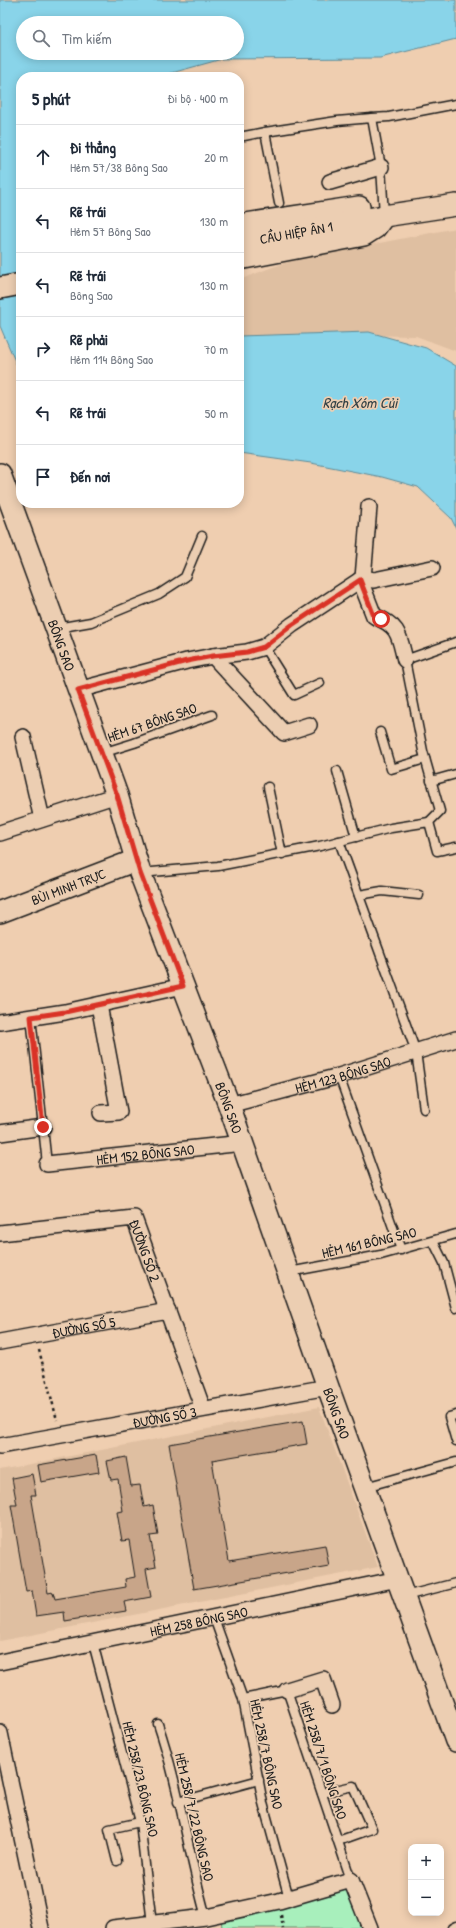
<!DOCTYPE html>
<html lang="vi">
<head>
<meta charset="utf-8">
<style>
	body { margin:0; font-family:"Patrick Hand",sans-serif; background:#f6f6f7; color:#1f2937 }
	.controls { position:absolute; right:12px; bottom:12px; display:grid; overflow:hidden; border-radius:8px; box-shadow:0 2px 10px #0003 }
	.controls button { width:36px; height:36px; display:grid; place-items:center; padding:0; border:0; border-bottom:1px solid #e0e1e3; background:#fff; color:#1f2937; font:20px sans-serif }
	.stop { position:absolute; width:12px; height:12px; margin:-9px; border:3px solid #d93025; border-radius:50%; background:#fff }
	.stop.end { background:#d93025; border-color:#fff; box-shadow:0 1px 4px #0008 }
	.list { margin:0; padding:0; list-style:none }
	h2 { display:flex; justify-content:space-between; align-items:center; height:52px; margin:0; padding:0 16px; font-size:17px }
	h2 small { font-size:13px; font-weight:400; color:#747a83 }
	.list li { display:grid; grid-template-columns:26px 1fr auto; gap:12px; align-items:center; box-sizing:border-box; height:64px; padding:0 16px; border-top:1px solid #e0e1e3 }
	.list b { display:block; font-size:15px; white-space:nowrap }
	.list p { margin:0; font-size:13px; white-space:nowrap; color:#747a83 }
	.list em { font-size:13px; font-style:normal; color:#747a83 }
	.icon { flex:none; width:22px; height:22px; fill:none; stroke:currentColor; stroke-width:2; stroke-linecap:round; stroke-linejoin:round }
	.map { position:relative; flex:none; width:456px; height:1928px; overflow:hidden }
	.search { position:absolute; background:#fff; box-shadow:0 2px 10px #0003; left:16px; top:16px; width:228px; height:44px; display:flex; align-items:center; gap:10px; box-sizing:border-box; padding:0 14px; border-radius:22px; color:#747a83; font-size:15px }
	.panel { position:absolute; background:#fff; box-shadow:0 2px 10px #0003; left:16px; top:72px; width:228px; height:436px; border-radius:16px }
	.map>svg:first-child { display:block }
</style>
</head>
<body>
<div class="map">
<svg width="456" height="1928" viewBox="0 0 456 1928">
	<rect width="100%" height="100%" fill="#efceb0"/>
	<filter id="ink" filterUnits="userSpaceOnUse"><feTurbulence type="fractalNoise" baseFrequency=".025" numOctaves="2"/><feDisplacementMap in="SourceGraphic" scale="8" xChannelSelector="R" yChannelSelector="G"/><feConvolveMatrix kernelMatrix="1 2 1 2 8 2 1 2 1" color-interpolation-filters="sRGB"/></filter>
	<g filter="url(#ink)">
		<g fill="#dfbfa1">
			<polygon points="456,228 456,351 416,336 357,335 239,346 239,280 270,268 298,259"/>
			<polygon points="319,1407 378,1567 0,1641 0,1470"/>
		</g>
		<polygon fill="#a8efbc" stroke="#62866c" points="350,1889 365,1928 222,1928 221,1918"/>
		<g fill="#89d4e9" stroke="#5d8a97" fill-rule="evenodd">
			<path d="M0,0H456V39L380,58L222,59L157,77H21V375L0,326ZM23,23H237V53H23Z"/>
			<polygon points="369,332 426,348 456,366 456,528 451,518 418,487 382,477 311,463 239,453 239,336"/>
		</g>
		<g fill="#c8a589" stroke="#1c1c1c">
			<polygon points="303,1421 307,1444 212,1460 229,1561 325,1545 329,1566 194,1589 169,1444"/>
			<polygon points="96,1455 99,1472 41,1482 38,1465"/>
			<polygon points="126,1457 131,1486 140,1485 144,1507 153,1505 158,1535 150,1536 156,1567 146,1569 151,1597 124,1602 126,1611 65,1621 64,1612 36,1616 32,1591 26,1592 11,1505 17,1505 12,1478 32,1474 36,1495 31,1495 48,1593 53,1592 55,1599 126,1587 125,1579 135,1577 129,1540 122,1541 117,1512 123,1511 118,1479 111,1480 107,1461"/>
		</g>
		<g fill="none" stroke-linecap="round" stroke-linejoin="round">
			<g stroke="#1c1c1c" stroke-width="11">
				<g id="lane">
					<polyline points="372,118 389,117 456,104"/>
					<polyline points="265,132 337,121 372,118 381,167 384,215"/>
					<polyline points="239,137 265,132 279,203"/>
					<polyline points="57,628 91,622 159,594 185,577 202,536"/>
					<polyline points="264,647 294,695 320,683"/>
					<polyline points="380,732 391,769 425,759"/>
					<polyline points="102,753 134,743 212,715"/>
					<polyline points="337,771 356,837"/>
					<polyline points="431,781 456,774"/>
					<polyline points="268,787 282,854"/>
					<polyline points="429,822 440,811 423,751 405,660 456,642"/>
					<polyline points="339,841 416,1052 424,1109"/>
					<polyline points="141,873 218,866 320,846 391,828 429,822 437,851 456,847"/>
					<polyline points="359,895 382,891 419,895"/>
					<polyline points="31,1017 47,1164"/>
					<polyline points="339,1076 401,1250"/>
					<polyline points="433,1241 444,1263 456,1308"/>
					<polyline points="289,1272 381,1255 456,1234"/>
					<polyline points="456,1415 449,1417 456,1441"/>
					<polyline points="365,1487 456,1462"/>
					<polyline points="405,1596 456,1583"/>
					<polyline points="214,1618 243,1699 263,1803 289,1898"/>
					<polyline points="93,1643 140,1822 152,1924"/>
					<polyline points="243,1699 287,1690 351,1880"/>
					<path d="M158,1724C179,1786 188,1853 206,1917"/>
					<polyline points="322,1793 353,1786 372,1829 338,1841"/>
					<polyline points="178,1802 259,1780"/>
					<polyline points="117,1861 109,1829 140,1822"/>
					<polyline points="452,1928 456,1926"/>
				</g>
			</g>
			<g stroke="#1c1c1c" stroke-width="18">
				<g id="street">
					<polyline points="330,182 381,167"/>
					<polyline points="363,578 369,507"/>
					<path d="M360,580L374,616C400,626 399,636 405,660"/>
					<polyline points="213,656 284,733 309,725"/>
					<polyline points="78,690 187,661 213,656 247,652 264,647 292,625 363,578 374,580 432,568"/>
					<polyline points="23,737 42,819"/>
					<polyline points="0,833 117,795"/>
					<polyline points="99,1005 119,1112 101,1113"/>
					<polyline points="0,1022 65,1012 183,986"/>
					<path id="s1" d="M229,1105L339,1076L456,1039"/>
					<polyline points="0,1133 43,1127"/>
					<path id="s2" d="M47,1164L243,1143"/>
					<path id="s3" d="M0,1233L134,1218L203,1409"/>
					<path id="s4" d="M0,1342L168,1311"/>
					<path id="s5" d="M0,1446L328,1387"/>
					<path id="s6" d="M0,1662L398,1579"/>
					<polyline points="287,1690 323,1679 332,1705"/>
					<polyline points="0,1733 41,1928"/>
					<polyline points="113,1928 206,1917 279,1901 351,1880 370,1928"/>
				</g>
			</g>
			<g stroke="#1c1c1c" stroke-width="24">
				<g id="secondary">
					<polyline points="239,225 359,207"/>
					<path id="s7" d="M239,242L384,216L456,205"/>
					<polyline points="239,259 364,235 375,228 384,216"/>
					<polyline points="0,288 21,284"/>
					<path id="s8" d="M0,474L117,795L140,873L229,1105L328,1387L456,1741"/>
					<path id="s9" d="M0,912L136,860"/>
				</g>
			</g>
			<g stroke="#1c1c1c" stroke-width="2.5" stroke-dasharray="3 3" stroke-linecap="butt">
				<polyline points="39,1350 57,1420"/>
				<polyline points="281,1915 283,1928"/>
			</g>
			<use href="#lane" stroke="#ecceb2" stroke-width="8"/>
			<use href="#street" stroke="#ecceb2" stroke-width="15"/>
			<use href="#secondary" stroke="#ecceb2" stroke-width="21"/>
		</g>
	</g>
	<g fill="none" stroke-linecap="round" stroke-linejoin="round" filter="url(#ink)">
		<polyline stroke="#d93025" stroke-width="5" points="43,1127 31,1017 65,1012 183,986 140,873 117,795 78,690 187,661 213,656 247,652 264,647 292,625 360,580 374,616 381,619"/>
	</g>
	<g text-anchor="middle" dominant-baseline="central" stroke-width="3.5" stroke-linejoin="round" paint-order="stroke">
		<g font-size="14" fill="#1c1c1c" stroke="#ecceb2">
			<text stroke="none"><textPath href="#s7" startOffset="58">CẦU HIỆP ÂN 1</textPath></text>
			<text stroke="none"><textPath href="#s8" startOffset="182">BÔNG SAO</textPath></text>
			<text transform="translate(152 722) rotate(-19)">HẺM 67 BÔNG SAO</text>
			<text stroke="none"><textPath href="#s9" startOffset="73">BÙI MINH TRỰC</textPath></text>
			<text stroke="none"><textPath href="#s1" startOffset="118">HẺM 123 BÔNG SAO</textPath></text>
			<text stroke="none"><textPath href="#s8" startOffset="674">BÔNG SAO</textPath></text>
			<text stroke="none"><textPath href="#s2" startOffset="99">HẺM 152 BÔNG SAO</textPath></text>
			<text transform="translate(369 1242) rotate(-13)">HẺM 161 BÔNG SAO</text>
			<text stroke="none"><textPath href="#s3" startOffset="169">ĐƯỜNG SỐ 2</textPath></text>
			<text stroke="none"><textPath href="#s4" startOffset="85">ĐƯỜNG SỐ 5</textPath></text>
			<text stroke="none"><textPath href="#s8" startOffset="998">BÔNG SAO</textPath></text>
			<text stroke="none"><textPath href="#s5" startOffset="167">ĐƯỜNG SỐ 3</textPath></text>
			<text stroke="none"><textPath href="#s6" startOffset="203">HẺM 258 BÔNG SAO</textPath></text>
			<text transform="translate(267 1754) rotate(78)">HẺM 258/7 BÔNG SAO</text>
			<text transform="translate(324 1760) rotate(72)">HẺM 258/7/1 BÔNG SAO</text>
			<text transform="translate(141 1779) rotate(77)">HẺM 258/23 BÔNG SAO</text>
			<text transform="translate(195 1817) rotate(77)">HẺM 258/7/22 BÔNG SAO</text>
		</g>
		<g font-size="15" font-style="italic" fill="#324145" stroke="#ecceb2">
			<text x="360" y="402">Rạch Xóm Củi</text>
		</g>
	</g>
</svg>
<div class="controls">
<button>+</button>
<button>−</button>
</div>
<div class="stop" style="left:381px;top:619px"></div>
<div class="stop end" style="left:43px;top:1127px"></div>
<div class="search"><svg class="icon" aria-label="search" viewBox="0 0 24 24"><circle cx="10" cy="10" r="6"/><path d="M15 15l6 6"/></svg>Tìm kiếm</div>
<section class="panel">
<h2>5 phút<small>Đi bộ · 400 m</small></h2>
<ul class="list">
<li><svg class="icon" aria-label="ahead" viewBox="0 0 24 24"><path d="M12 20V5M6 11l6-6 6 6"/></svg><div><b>Đi thẳng</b><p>Hẻm 57/38 Bông Sao</p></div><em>20 m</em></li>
<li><svg class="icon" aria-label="left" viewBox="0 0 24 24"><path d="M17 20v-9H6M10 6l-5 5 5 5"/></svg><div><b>Rẽ trái</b><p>Hẻm 57 Bông Sao</p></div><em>130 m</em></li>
<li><svg class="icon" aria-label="left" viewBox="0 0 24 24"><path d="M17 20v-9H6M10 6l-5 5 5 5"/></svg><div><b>Rẽ trái</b><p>Bông Sao</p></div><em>130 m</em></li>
<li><svg class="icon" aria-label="right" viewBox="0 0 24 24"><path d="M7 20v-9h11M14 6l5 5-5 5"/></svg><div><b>Rẽ phải</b><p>Hẻm 114 Bông Sao</p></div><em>70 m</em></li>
<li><svg class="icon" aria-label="left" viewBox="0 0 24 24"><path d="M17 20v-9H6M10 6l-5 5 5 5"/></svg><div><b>Rẽ trái</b></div><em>50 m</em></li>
<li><svg class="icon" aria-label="arrive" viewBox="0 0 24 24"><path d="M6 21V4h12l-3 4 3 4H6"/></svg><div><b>Đến nơi</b></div></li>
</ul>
</section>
</div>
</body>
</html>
